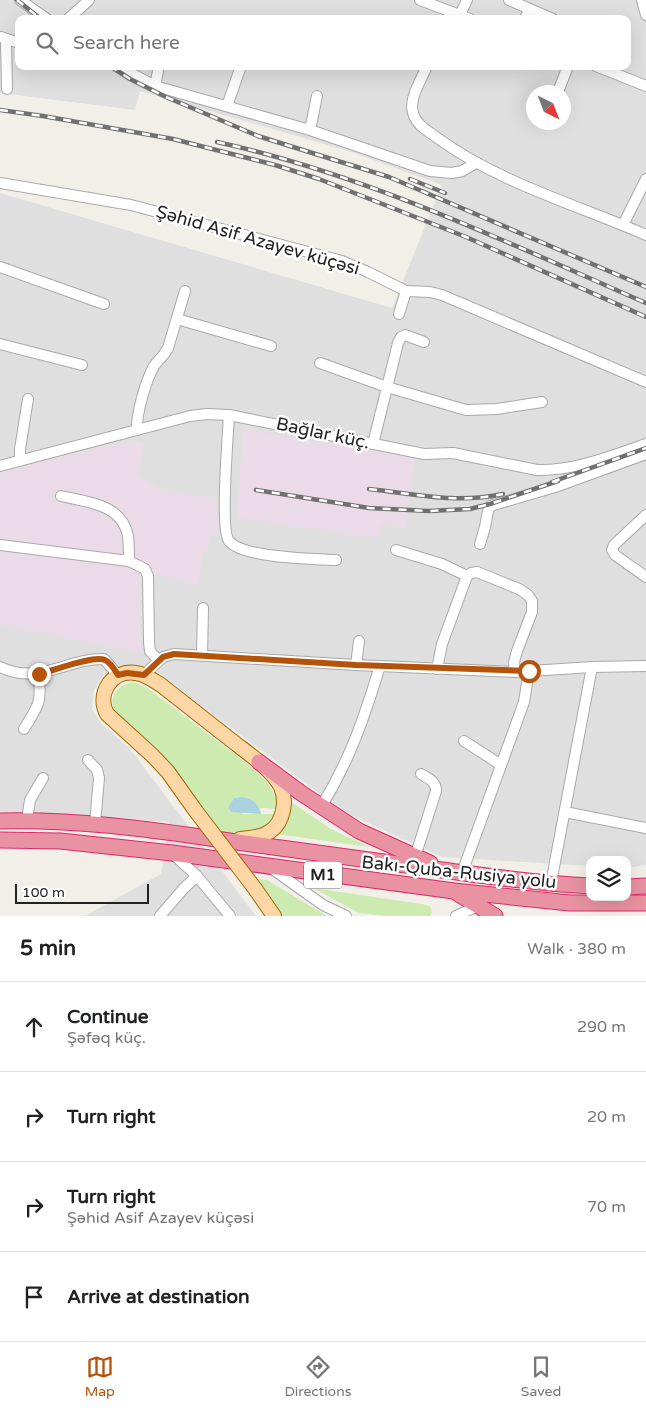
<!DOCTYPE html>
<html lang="en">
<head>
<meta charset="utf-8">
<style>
	body { margin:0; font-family:"Varela Round",sans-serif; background:#f6f6f6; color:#202124 }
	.controls { position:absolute; right:15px; bottom:15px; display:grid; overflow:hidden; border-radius:10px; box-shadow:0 5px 20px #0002 }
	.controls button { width:45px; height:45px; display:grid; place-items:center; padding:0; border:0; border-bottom:1px solid #e0e0e0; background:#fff; color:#202124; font:25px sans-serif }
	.compass { position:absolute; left:526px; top:85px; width:45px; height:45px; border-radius:50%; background:#fff; box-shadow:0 5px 20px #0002; rotate:138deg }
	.scale { position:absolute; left:15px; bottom:12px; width:134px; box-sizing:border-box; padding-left:5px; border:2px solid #222; border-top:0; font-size:14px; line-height:18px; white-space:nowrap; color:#222; -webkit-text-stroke:4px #fff; paint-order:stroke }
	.stop { position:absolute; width:15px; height:15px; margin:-11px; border:4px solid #b45309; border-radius:50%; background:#fff }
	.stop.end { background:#b45309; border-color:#fff; box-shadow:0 1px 5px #0008 }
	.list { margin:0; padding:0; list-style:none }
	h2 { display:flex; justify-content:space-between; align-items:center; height:65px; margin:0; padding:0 20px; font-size:21px }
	h2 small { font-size:16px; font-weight:400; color:#757577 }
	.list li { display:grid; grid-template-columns:32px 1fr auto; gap:15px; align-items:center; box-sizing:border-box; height:90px; padding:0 20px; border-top:1px solid #e0e0e0 }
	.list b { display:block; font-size:19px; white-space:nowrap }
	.list p { margin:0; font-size:16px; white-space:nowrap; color:#757577 }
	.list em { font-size:16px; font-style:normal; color:#757577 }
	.icon { flex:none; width:28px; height:28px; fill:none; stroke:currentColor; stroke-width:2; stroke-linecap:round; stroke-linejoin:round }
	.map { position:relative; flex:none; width:646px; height:916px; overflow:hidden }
	.search { position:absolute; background:#fff; box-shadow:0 5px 20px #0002; left:15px; right:15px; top:15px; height:55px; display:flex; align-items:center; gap:12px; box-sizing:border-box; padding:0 18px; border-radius:10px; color:#757577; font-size:19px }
	.sheet { height:425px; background:#fff }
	nav { display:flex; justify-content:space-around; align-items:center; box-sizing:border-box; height:70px; border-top:1px solid #e0e0e0; background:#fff; font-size:14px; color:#757577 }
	nav a { display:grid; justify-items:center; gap:2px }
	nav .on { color:#b45309 }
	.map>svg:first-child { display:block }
</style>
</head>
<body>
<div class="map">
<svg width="646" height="916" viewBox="0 0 646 916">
	<rect width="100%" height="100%" fill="#f2efe9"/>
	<path fill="#e0dfdf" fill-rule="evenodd" d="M0,0H646V865L627,868V860H590V866L442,857L346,813L199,704L157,671L135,665L115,667L102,676L94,690L92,709L101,723L131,750L256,916H85L161,874L169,822L0,812V193L392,308L442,185L349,151L140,91L135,110L0,93ZM19,19H627V66H19ZM534,92H564V122H534Z"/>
	<g fill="#ebdbe8">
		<polygon points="243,429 415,457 405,528 381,524 378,538 237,518"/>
		<polygon points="134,440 144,444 138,475 157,488 215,499 218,521 217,533 210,537 208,550 204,551 197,585 155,574 141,579 141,653 0,624 0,471"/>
	</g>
	<g fill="#cdebb0">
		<path d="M134,682L149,689L257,771C268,783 276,792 278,809L260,808C253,800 244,797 234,798L228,807L244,814H277L269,825L254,833H221L159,750L115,711C107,696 119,684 134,682Z"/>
		<path d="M291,802L331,829L369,847L277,834C286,826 292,815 291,802Z"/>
		<polygon points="255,879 267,880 327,916 282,916"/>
		<polygon points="313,888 422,904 430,906 432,912 430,916 387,916 359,913"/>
	</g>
	<path fill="#aad3df" d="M243,797C253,800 259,803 261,814L231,812L228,807L234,798Z"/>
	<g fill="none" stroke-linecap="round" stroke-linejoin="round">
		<g stroke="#a9a9a9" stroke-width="12">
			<g id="minor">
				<polyline points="20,0 47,19"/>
				<polyline points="420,0 470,19"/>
				<polyline points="509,0 553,19"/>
				<polyline points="642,0 646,15"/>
				<polyline points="460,15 467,0"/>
				<polyline points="68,19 89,0"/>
				<polyline points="525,19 529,9"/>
				<polyline points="1,37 19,43"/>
				<polyline points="6,39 7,89"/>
				<polyline points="117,66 155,86 310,130 430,171 452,173 462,171 476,163"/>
				<path d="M427,66C421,81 407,100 414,116C418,126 428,131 436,137C499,183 575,204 646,235"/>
				<polyline points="596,66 646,86"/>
				<polyline points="155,86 159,66"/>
				<polyline points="558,92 568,66"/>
				<polyline points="227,106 241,66"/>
				<polyline points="310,130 317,96"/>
				<polyline points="0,183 131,205 342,261 368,272 406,291 430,292 442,295 646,382"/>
				<polyline points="623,225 646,179"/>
				<polyline points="0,267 104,304"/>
				<polyline points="399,314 406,291"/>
				<polyline points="177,319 271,346"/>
				<polyline points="0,344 82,365"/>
				<polyline points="320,363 387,387 466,410 497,409 542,402"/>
				<path d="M229,415C228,435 220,530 229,541C242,558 314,559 336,560"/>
				<path d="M137,430C136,414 146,380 154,366C158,360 164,356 168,348L185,291"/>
				<polyline points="373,444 398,343 401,337 405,335 424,342"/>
				<polyline points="20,461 20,449 28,399"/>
				<path d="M0,466L190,416L207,414L229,415L424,454L453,453L537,470C574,471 611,456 646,444"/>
				<path d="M61,496C87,502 122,504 128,536C129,544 129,553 129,561L145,569L148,576L149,642L150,651L158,660"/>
				<polyline points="646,515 614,545 612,550 615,555 646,577"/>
				<polyline points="480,544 485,527 488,511 490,506 555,487 646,454"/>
				<polyline points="0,545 129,561"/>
				<polyline points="396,550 442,564 467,576"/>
				<polyline points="202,655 203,608"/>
				<polyline points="356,665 359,641"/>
				<path d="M0,667C39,686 67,658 104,659L118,675"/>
				<polyline points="437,669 442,644 467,576 471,573 477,572 519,589 528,595 532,601 532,612 517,651 514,662 515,672"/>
				<polyline points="144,675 163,657 174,654 356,665 515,672 592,667 646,666"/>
				<path d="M24,729C40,703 41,703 39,674"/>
				<polyline points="464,741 501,765"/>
				<polyline points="88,760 97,770 99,778 95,824"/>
				<path d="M321,807C350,760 364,718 380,666"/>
				<polyline points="565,812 646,828"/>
				<polyline points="27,820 30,800 43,778"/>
				<polyline points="173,854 197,876 230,916"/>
				<path d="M415,857L436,791C436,781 429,779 421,774"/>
				<polyline points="271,868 323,905 346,916"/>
				<polyline points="462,873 524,702 529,671"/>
				<polyline points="551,883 592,667"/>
				<polyline points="160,916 184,888 197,876"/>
				<polyline points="456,916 482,904"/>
			</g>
		</g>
		<g stroke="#a06b00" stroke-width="16">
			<g id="major">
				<path d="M195,810L168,772L153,756L107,714C96,694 112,669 136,673C145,674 153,680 161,685C184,703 207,721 231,740C246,752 272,769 281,787C285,797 285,807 281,817C275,835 257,838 240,839"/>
				<polyline points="256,890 274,916"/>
			</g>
		</g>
		<g stroke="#dc2a67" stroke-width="17">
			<g id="highway">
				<polyline points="259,762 301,793 359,831 430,863"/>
				<path d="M0,821C74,819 149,829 222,840C286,849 349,857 413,866C472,874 531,883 590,886"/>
				<polyline points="0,840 60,841 172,853 454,891 570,903 646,903"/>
				<polyline points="627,887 646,886"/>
				<polyline points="457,893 495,916"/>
			</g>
		</g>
		<use href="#minor" stroke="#fff" stroke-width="10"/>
		<use href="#major" stroke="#fcd6a4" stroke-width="14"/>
		<use href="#highway" stroke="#e892a2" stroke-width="15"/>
		<g stroke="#707070" stroke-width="4.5">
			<g id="rail">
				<polyline points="17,0 41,19"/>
				<polyline points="110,66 130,79 166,97 258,136 389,177 646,287"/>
				<polyline points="0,110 43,116 173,139 275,165 319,179 466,237 646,317"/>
				<path d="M217,142C367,175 506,242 646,303"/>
				<polyline points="410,179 445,193"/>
				<polyline points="552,482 646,448"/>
				<path d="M369,489C417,494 455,504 503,494"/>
				<polyline points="256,490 369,508 429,511 470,509 490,504 558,481"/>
			</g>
		</g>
		<use href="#rail" stroke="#fff" stroke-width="2.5" stroke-dasharray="8" stroke-linecap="butt"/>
		<g stroke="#a06b00" stroke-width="16" stroke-linecap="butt">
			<polyline id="major-bridge" points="195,810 256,890"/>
		</g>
		<use href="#major-bridge" stroke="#fcd6a4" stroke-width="14"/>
	</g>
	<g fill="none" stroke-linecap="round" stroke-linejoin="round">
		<path stroke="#b45309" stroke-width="6" d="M39,674C53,671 93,655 105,660C110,662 115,670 118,675L127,673L144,675L163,657L174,654L356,665L529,671"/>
	</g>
	<g text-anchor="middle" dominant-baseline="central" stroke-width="5" stroke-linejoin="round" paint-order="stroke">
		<rect fill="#fff" stroke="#646464" stroke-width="1" x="304" y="861.5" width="38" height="27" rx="4"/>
		<g font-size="16" font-weight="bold" fill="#222">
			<text x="323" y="875">M1</text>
		</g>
		<g font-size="18" fill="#222" stroke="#fff">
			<text transform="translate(258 240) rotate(16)">Şəhid Asif Azayev küçəsi</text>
			<text transform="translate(323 433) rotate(12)">Bağlar küç.</text>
			<text transform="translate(459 872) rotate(6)">Bakı-Quba-Rusiya yolu</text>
		</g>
	</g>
</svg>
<div class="controls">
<button><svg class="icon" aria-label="layers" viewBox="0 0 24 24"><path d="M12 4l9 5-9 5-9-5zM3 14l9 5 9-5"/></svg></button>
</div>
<svg class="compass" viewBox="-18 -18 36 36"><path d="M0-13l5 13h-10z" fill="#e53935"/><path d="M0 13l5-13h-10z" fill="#757577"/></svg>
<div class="scale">100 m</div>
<div class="stop" style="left:529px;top:671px"></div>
<div class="stop end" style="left:39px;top:674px"></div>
<div class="search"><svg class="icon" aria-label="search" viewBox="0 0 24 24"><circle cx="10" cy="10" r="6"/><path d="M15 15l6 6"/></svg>Search here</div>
</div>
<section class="sheet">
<h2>5 min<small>Walk · 380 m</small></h2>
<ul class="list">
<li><svg class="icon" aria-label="ahead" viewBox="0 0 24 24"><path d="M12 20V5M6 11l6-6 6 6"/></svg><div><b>Continue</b><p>Şəfəq küç.</p></div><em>290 m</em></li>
<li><svg class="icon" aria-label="right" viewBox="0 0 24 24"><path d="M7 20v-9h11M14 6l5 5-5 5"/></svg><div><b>Turn right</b></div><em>20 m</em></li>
<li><svg class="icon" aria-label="right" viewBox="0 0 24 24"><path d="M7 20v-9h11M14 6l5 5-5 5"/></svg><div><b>Turn right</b><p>Şəhid Asif Azayev küçəsi</p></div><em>70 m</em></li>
<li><svg class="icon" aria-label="arrive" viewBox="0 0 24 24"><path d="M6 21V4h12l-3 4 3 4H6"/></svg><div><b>Arrive at destination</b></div></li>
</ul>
</section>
<nav>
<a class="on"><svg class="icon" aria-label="map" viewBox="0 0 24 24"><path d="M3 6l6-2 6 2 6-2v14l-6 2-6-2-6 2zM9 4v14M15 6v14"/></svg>Map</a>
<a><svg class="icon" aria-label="directions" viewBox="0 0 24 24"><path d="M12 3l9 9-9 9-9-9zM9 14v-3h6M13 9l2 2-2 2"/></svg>Directions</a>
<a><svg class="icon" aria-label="saved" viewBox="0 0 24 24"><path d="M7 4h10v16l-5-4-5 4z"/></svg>Saved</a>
</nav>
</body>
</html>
